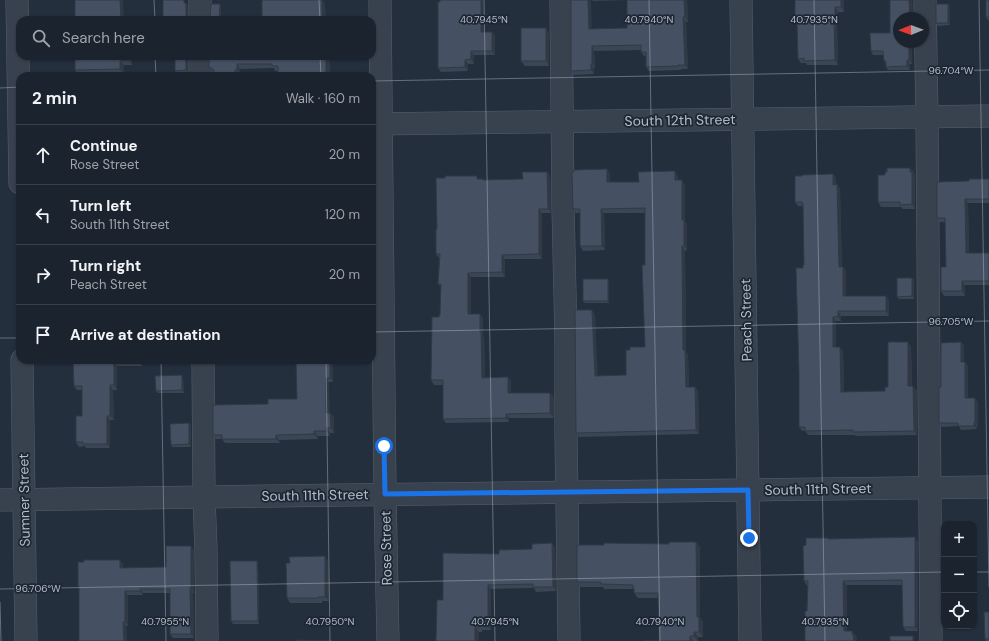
<!DOCTYPE html>
<html lang="en">
<head>
<meta charset="utf-8">
<style>
	body { margin:0; font-family:"DM Sans",sans-serif; background:#282f3a; color:#f1f3f6 }
	.controls { position:absolute; right:12px; bottom:12px; display:grid; overflow:hidden; border-radius:8px; box-shadow:0 1px 3px #0004 }
	.controls button { width:36px; height:36px; display:grid; place-items:center; padding:0; border:0; border-bottom:1px solid #39404a; background:#1b232e; color:#f1f3f6; font:20px sans-serif }
	.compass { position:absolute; left:893px; top:12px; width:36px; height:36px; border-radius:50%; background:#1b232e; box-shadow:0 1px 3px #0004; rotate:269deg }
	.stop { position:absolute; width:12px; height:12px; margin:-9px; border:3px solid #1a73e8; border-radius:50%; background:#fff }
	.stop.end { background:#1a73e8; border-color:#fff; box-shadow:0 1px 4px #0008 }
	.list { margin:0; padding:0; list-style:none }
	h2 { display:flex; justify-content:space-between; align-items:center; height:52px; margin:0; padding:0 16px; font-size:17px }
	h2 small { font-size:13px; font-weight:400; color:#a0a4aa }
	.list li { display:grid; grid-template-columns:26px 1fr auto; gap:12px; align-items:center; box-sizing:border-box; height:60px; padding:0 16px; border-top:1px solid #39404a }
	.list b { display:block; font-size:15px; white-space:nowrap }
	.list p { margin:0; font-size:13px; white-space:nowrap; color:#a0a4aa }
	.list em { font-size:13px; font-style:normal; color:#a0a4aa }
	.icon { flex:none; width:22px; height:22px; fill:none; stroke:currentColor; stroke-width:2; stroke-linecap:round; stroke-linejoin:round }
	.map { position:relative; flex:none; width:989px; height:641px; overflow:hidden }
	.search { position:absolute; background:#1b232e; box-shadow:0 1px 3px #0004; left:16px; top:16px; width:360px; height:44px; display:flex; align-items:center; gap:10px; box-sizing:border-box; padding:0 14px; border-radius:12px; color:#a0a4aa; font-size:15px }
	.panel { position:absolute; background:#1b232e; box-shadow:0 1px 3px #0004; left:16px; top:72px; width:360px; height:292px; border-radius:12px }
	.map>svg:first-child { display:block }
</style>
</head>
<body>
<div class="map">
<svg width="989" height="641" viewBox="0 0 989 641">
	<rect width="100%" height="100%" fill="#242f3e"/>
	<g fill="none" stroke-linecap="round" stroke-linejoin="round">
		<g stroke="#565f6c" stroke-width="23">
			<g id="minor">
				<polyline points="17,0 20,183"/>
				<polyline points="200,0 200,20"/>
				<polyline points="380,0 385,494 388,641"/>
				<polyline points="561,0 563,207 566,339 566,434 569,641"/>
				<polyline points="741,0 750,641"/>
				<polyline points="925,0 927,117 931,641"/>
				<polyline points="200,56 200,76"/>
				<polyline points="372,124 989,116"/>
				<polyline points="22,360 26,641"/>
				<polyline points="203,360 204,497 206,550 207,641"/>
				<polyline points="0,500 346,495 989,487"/>
			</g>
		</g>
		<use href="#minor" stroke="#38414e" stroke-width="22"/>
	</g>
	<g fill="#3b4654">
		<polygon points="592,0 687,0 688,22 686,22 688,69 681,69 681,70 649,71 646,67 646,56 644,56 641,52 641,50 594,51 595,68 594,68 594,74 574,75 571,71 592,29 627,28 627,0 593,1"/>
		<polygon points="844,0 844,12 838,12 838,25 837,25 838,65 807,65 806,63 801,63 798,59 797,23 795,20"/>
		<polygon points="890,0 912,0 913,18 899,18 899,42 912,42 912,64 910,64 910,70 888,70 886,67 886,64 884,61 883,55 873,55 871,51 870,33 890,33"/>
		<polygon points="989,0 989,21 986,17"/>
		<polygon points="220,4 221,7 221,20 211,20 210,19"/>
		<polygon points="948,4 950,6 950,25 938,26 936,23"/>
		<polygon points="546,28 549,33 549,66 525,66 521,61"/>
		<polygon points="484,32 492,32 495,36 495,55 474,55 474,64 468,64 468,71 441,72 438,68"/>
		<polygon points="75,56 132,56 132,65 124,65 124,74 78,75 75,70"/>
		<polygon points="188,56 188,73 177,73 175,71"/>
		<polygon points="209,56 329,56 330,76 279,76 278,74 278,71 275,71 274,68 240,69 240,74 238,74 238,76 215,76 214,72 212,72 209,68"/>
		<polygon points="910,168 914,172 914,174 915,176 915,209 903,209 901,207 881,207 878,202 885,175 887,172"/>
		<polygon points="547,172 550,176 551,213 542,213 542,259 505,259 505,277 471,277 471,314 480,314 483,318 483,335 484,337 485,377 508,377 511,381 511,393 554,397 554,418 509,418 509,422 446,423 443,419 443,385 434,385 431,380 439,317 440,315 441,287 438,284 439,258 436,254 437,229 480,179 483,179 484,180 523,179"/>
		<polygon points="610,174 610,182 639,182 678,176 678,180 685,185 685,222 687,224 687,250 685,251 686,352 688,355 689,387 695,387 698,391 699,434 579,437 576,433 592,310 595,315 597,376 626,375 630,350 645,347 645,213 604,213 605,250 583,251 580,246 580,213 576,213 573,209"/>
		<polygon points="833,174 836,179 836,184 837,184 840,189 842,267 843,267 846,271 846,296 889,300 889,316 841,316 841,321 836,321 836,347 843,351 844,392 885,391 888,387 911,347 912,386 917,391 917,435 856,436 855,435 808,435 805,431 802,431 799,427 803,268 804,265 803,206 798,206 795,202"/>
		<polygon points="989,179 989,203 968,203 969,253 989,253 989,285 965,285 965,296 944,296 941,291 946,267 945,222 940,222 937,218 969,181"/>
		<polygon points="912,278 914,280 914,299 899,299 897,297"/>
		<polygon points="609,281 609,303 585,303 583,301"/>
		<polygon points="961,342 964,346 964,362 965,362 968,366 968,398 978,402 978,426 977,426 977,429 961,430 959,426 942,427 939,423"/>
		<polygon points="73,360 142,360 142,366 117,366 117,390 113,390 114,420 110,420 110,448 86,448 85,446 79,447 76,442 82,416 82,390 77,390 74,386"/>
		<polygon points="333,360 333,382 329,382 329,413 334,417 334,433 330,433 330,436 318,436 318,439 279,440 280,443 225,443 222,439 216,439 213,435 268,404 297,399"/>
		<polygon points="182,375 183,378 184,393 158,393 156,391"/>
		<polygon points="189,423 191,426 191,447 172,447 171,445"/>
		<polygon points="828,538 829,539 918,542 918,631 906,631 903,627 902,585 847,585 847,631 852,631 856,636 857,639 807,611 808,586 807,586 804,581 806,545"/>
		<polygon points="696,542 700,547 700,618 703,622 703,637 698,637 698,641 644,641 659,641 659,598 638,598 634,593 634,589 604,589 603,587 581,587 577,582 604,545 669,544"/>
		<polygon points="552,543 555,548 556,591 536,592 534,588 491,589 491,630 482,630 482,632 479,632 479,641 436,641 443,600 499,554 532,549"/>
		<polygon points="194,551 194,593 193,593 194,638 173,638 170,634 170,593 143,593 143,595 128,595 128,626 126,626 127,641 79,641 79,588 78,586 123,564 123,568 166,567"/>
		<polygon points="257,561 258,563 259,624 233,624 231,621"/>
		<polygon points="328,561 329,601 322,601 322,603 290,603 287,598 290,563"/>
		<polygon points="989,612 989,641 986,641 985,639"/>
	</g>
	<g fill="#303945">
		<polygon points="120,0 123,0 124,20 121,20"/>
		<polygon points="322,0 325,4 326,20 322,20"/>
		<polygon points="481,0 483,0 484,36 481,32"/>
		<polygon points="588,0 591,0 592,33 589,29"/>
		<polygon points="684,0 687,0 688,22 685,17"/>
		<polygon points="841,0 844,0 844,12 841,7"/>
		<polygon points="909,0 912,0 913,18 910,18"/>
		<polygon points="186,3 188,6 188,20 186,19"/>
		<polygon points="220,4 221,7 221,20 220,20 219,19"/>
		<polygon points="948,4 950,6 950,25 948,23"/>
		<polygon points="835,7 838,12 838,25 835,20"/>
		<polygon points="683,17 686,22 688,69 685,65"/>
		<polygon points="834,20 837,25 838,65 835,60"/>
		<polygon points="546,28 549,33 549,66 546,61"/>
		<polygon points="492,32 495,36 495,55 492,51"/>
		<polygon points="909,42 912,42 912,64 909,60"/>
		<polygon points="592,46 594,51 595,68 592,64"/>
		<polygon points="471,51 474,55 474,64 471,59"/>
		<polygon points="129,56 132,56 132,65 129,60"/>
		<polygon points="186,56 188,56 188,73 186,70"/>
		<polygon points="326,56 329,56 330,76 328,76 326,74"/>
		<polygon points="465,60 468,64 468,71 465,67"/>
		<polygon points="907,60 910,64 910,70 907,66"/>
		<polygon points="120,61 124,65 124,74 120,69"/>
		<polygon points="237,64 240,69 240,74 237,70"/>
		<polygon points="591,64 594,68 594,74 591,70"/>
		<polygon points="235,70 238,74 238,76 235,76"/>
		<polygon points="910,168 914,172 914,174 915,176 915,209 912,204"/>
		<polygon points="607,169 610,174 610,186 607,182"/>
		<polygon points="675,171 678,176 678,185 675,180"/>
		<polygon points="547,172 550,176 551,213 548,209"/>
		<polygon points="833,174 836,179 836,189 833,185"/>
		<polygon points="682,180 685,185 685,222 687,224 687,250 684,246 682,220"/>
		<polygon points="837,184 840,189 842,271 839,267"/>
		<polygon points="965,199 968,203 969,258 966,253"/>
		<polygon points="539,209 542,213 542,259 539,254"/>
		<polygon points="601,209 604,213 605,250 602,246"/>
		<polygon points="682,246 685,251 686,352 688,355 689,391 686,387 683,350"/>
		<polygon points="502,255 505,259 505,277 502,272"/>
		<polygon points="843,267 846,271 846,301 843,296"/>
		<polygon points="468,273 471,277 471,319 468,314"/>
		<polygon points="912,278 914,280 914,299 912,296"/>
		<polygon points="608,279 609,281 609,303 608,301"/>
		<polygon points="962,281 965,285 965,296 962,291"/>
		<polygon points="886,296 889,300 889,316 886,311"/>
		<polygon points="592,310 595,315 598,380 595,376"/>
		<polygon points="838,311 841,316 841,321 838,316"/>
		<polygon points="480,314 483,318 483,335 484,337 485,382 482,378"/>
		<polygon points="833,317 836,321 836,351 833,347"/>
		<polygon points="908,342 911,347 912,391 908,386"/>
		<polygon points="961,342 964,346 964,366 961,362"/>
		<polygon points="840,347 843,351 844,396 841,392"/>
		<polygon points="139,360 142,360 142,366 139,361"/>
		<polygon points="330,360 333,360 333,382 330,378"/>
		<polygon points="114,361 117,366 117,390 114,385"/>
		<polygon points="965,362 968,366 968,402 965,398"/>
		<polygon points="182,375 183,378 184,393 182,390"/>
		<polygon points="508,377 511,381 511,397 508,393"/>
		<polygon points="326,378 329,382 330,417 326,413"/>
		<polygon points="110,385 113,390 114,420 110,416"/>
		<polygon points="913,386 917,391 917,435 914,431"/>
		<polygon points="695,387 698,391 699,434 696,430"/>
		<polygon points="550,393 554,397 554,418 550,413"/>
		<polygon points="975,398 978,402 978,426 975,422"/>
		<polygon points="330,413 334,417 334,433 331,428"/>
		<polygon points="506,414 509,418 509,422 506,418"/>
		<polygon points="107,416 110,420 110,448 107,444"/>
		<polygon points="974,422 977,426 977,429 974,426"/>
		<polygon points="189,423 191,426 191,447 189,444"/>
		<polygon points="326,428 330,433 330,436 327,431"/>
		<polygon points="314,431 318,436 318,439 314,434"/>
		<polygon points="276,435 279,440 280,443 276,439"/>
		<polygon points="915,537 918,542 918,631 915,627"/>
		<polygon points="696,542 700,547 700,618 703,622 703,637 699,632 697,617"/>
		<polygon points="552,543 555,548 556,591 553,587"/>
		<polygon points="191,546 194,551 194,593 191,588"/>
		<polygon points="325,556 328,561 329,601 325,597"/>
		<polygon points="120,560 123,564 123,572 120,568"/>
		<polygon points="257,561 258,563 259,624 258,621"/>
		<polygon points="843,581 847,585 847,636 844,631"/>
		<polygon points="488,585 491,589 491,630 488,626"/>
		<polygon points="190,588 193,593 194,638 191,634"/>
		<polygon points="140,589 143,593 143,595 140,591"/>
		<polygon points="125,591 128,595 128,626 125,622"/>
		<polygon points="123,622 126,626 127,641 124,641"/>
		<polygon points="475,628 479,632 479,641 475,641"/>
		<polygon points="852,631 856,636 857,641 854,641"/>
		<polygon points="694,632 698,637 698,641 694,636"/>
		<polygon points="690,636 693,641 690,641"/>
		<polygon points="913,636 914,638 914,641 913,641"/>
	</g>
	<g fill="#455162" stroke="#303945">
		<polygon points="75,0 120,0 121,20 75,20"/>
		<polygon points="163,0 184,0 184,3 186,3 186,19 159,20 163,20"/>
		<polygon points="262,0 322,0 322,20 232,20 262,19"/>
		<polygon points="440,0 481,0 481,32 492,32 492,51 471,51 471,59 465,60 465,67 438,68 438,2 440,2"/>
		<polygon points="571,0 588,0 589,29 627,28 627,0 684,0 685,17 683,17 685,65 678,65 678,66 646,67 646,52 641,52 641,45 592,46 592,64 591,64 591,70 571,71"/>
		<polygon points="795,0 841,0 841,7 835,7 835,20 834,20 835,60 804,61 804,58 798,59 797,20 795,20"/>
		<polygon points="890,0 909,0 910,18 899,18 899,42 909,42 909,60 907,60 907,66 886,67 886,61 884,61 883,51 871,51 870,33 890,33"/>
		<rect x="986" y="0" width="3" height="17"/>
		<polygon points="211,4 220,4 219,19 210,19"/>
		<rect x="936" y="4" width="12" height="19"/>
		<rect x="521" y="28" width="25" height="33"/>
		<polygon points="75,56 129,56 129,60 120,61 120,69 75,70"/>
		<polygon points="175,56 186,56 186,70 175,71"/>
		<polygon points="209,56 326,56 326,74 278,74 278,66 272,66 272,64 237,64 237,70 235,70 235,75 214,75 214,70 212,70 212,68 209,68"/>
		<polygon points="887,168 910,168 910,172 912,172 912,204 900,205 900,202 878,202 878,175 885,175 885,172 887,172"/>
		<polygon points="607,169 607,182 639,182 638,172 675,171 675,180 682,180 682,220 684,220 684,246 682,246 683,350 685,350 686,387 695,387 696,430 576,433 575,310 592,310 595,376 626,375 626,350 630,350 630,347 645,347 642,265 645,265 645,208 601,209 602,246 580,246 580,209 573,209 572,172 574,172 574,170"/>
		<polygon points="522,172 547,172 548,209 539,209 539,254 502,255 502,272 468,273 468,314 480,314 480,332 481,332 482,378 508,377 508,393 550,393 550,413 506,414 506,418 443,419 443,380 431,380 432,317 439,317 439,315 440,315 441,284 438,284 440,254 436,254 436,229 437,229 436,178 445,178 445,176 477,176 477,179 483,179 483,180 523,179"/>
		<polygon points="833,174 833,185 837,184 839,267 843,267 843,296 886,296 886,311 838,311 838,316 833,317 833,347 840,347 841,392 885,391 885,387 888,387 888,342 908,342 908,386 913,386 914,431 853,432 853,430 805,431 805,427 799,427 799,373 796,268 803,268 803,265 804,265 803,203 802,203 802,202 795,202 795,176 802,176 802,175"/>
		<polygon points="969,179 989,179 989,199 965,199 966,253 989,253 989,281 962,281 962,291 941,291 941,267 946,267 945,218 937,218 937,182 969,181"/>
		<polygon points="897,278 912,278 912,296 897,297"/>
		<rect x="583" y="279" width="25" height="22"/>
		<polygon points="961,342 961,362 965,362 965,398 975,398 975,422 974,422 974,426 958,426 958,423 939,423 939,387 941,387 941,343"/>
		<polygon points="73,360 139,360 139,361 114,361 114,385 110,385 110,416 107,416 107,444 83,444 83,442 76,442 76,416 82,416 82,386 74,386"/>
		<polygon points="296,360 330,360 330,378 326,378 326,413 330,413 331,428 326,428 327,431 314,431 314,434 276,435 276,439 222,439 222,435 213,435 213,405 268,404 268,399 297,399"/>
		<polygon points="182,375 182,390 156,391 155,376"/>
		<polygon points="189,423 189,444 171,445 170,424"/>
		<polygon points="915,537 915,627 903,627 902,580 843,581 844,631 852,631 852,634 853,634 854,641 805,641 805,611 807,611 808,581 804,581 803,546 806,545 806,538 828,538 828,539"/>
		<polygon points="669,542 696,542 697,617 699,617 699,632 694,632 694,636 690,636 690,641 644,641 659,641 658,593 634,593 634,588 633,588 633,585 601,584 601,582 577,582 577,545 604,545 604,543 669,544"/>
		<polygon points="552,543 553,587 533,587 533,584 488,585 488,626 478,626 478,628 475,628 475,641 436,641 437,600 443,600 443,553 499,554 499,550 532,549 532,544"/>
		<polygon points="166,546 191,546 191,588 190,588 191,634 170,634 170,589 140,589 140,591 125,591 125,622 123,622 124,641 79,641 79,586 78,586 78,562 84,562 84,560 120,560 120,568 166,567"/>
		<polygon points="325,556 325,597 318,597 318,598 287,598 286,563 290,563 289,557"/>
		<rect x="941" y="558" width="3" height="22"/>
		<polygon points="230,561 257,561 258,621 231,621"/>
		<polygon points="984,612 989,612 989,639 985,639"/>
		<rect x="890" y="636" width="23" height="5"/>
		<polygon points="297,640 333,641 297,641"/>
	</g>
	<g fill="none" stroke-linecap="round" stroke-linejoin="round">
		<polyline stroke="#1a73e8" stroke-width="5" points="384,446 385,494 748,490 749,538"/>
	</g>
	<path fill="none" stroke="#b4bcc9" stroke-width="1" stroke-opacity="0.45" d="M154,0L155,20M319,0L320,20M484,0L495,641M649,0L660,641M814,0L825,641M979,0L989,587M155,56L156,76M320,56L321,76M372,81L989,70M0,88L20,87M372,332L989,321M0,338H20M161,360L166,641M326,360L330,641M974,572H989M0,589L944,572M0,602L1,641"/>
	<g text-anchor="middle" dominant-baseline="central" stroke-width="3.5" stroke-linejoin="round" paint-order="stroke">
		<g font-size="14" fill="#b4bcc9" stroke="#1d2633">
			<text transform="translate(680 120) rotate(-1)">South 12th Street</text>
			<text transform="translate(746 320) rotate(-91)">Peach Street</text>
			<text transform="translate(818 489) rotate(-1)">South 11th Street</text>
			<text transform="translate(315 495) rotate(-1)">South 11th Street</text>
			<text transform="translate(24 500) rotate(-91)">Sumner Street</text>
			<text transform="translate(386 548) rotate(-91)">Rose Street</text>
		</g>
	</g>
	<g font-size="10" text-anchor="middle" fill="#b4bcc9" stroke="#1d2633" stroke-width="3.5" stroke-linejoin="round" paint-order="stroke">
		<text x="484" y="23">40.7945°N</text>
		<text x="649" y="23">40.7940°N</text>
		<text x="814" y="23">40.7935°N</text>
		<text x="951" y="74">96.704°W</text>
		<text x="951" y="325">96.705°W</text>
		<text x="38" y="592">96.706°W</text>
		<text x="165" y="625">40.7955°N</text>
		<text x="330" y="625">40.7950°N</text>
		<text x="495" y="625">40.7945°N</text>
		<text x="660" y="625">40.7940°N</text>
		<text x="825" y="625">40.7935°N</text>
	</g>
</svg>
<div class="controls">
<button>+</button>
<button>−</button>
<button><svg class="icon" aria-label="locate" viewBox="0 0 24 24"><circle cx="12" cy="12" r="6"/><path d="M12 2v4M12 18v4M2 12h4M18 12h4"/></svg></button>
</div>
<svg class="compass" viewBox="-18 -18 36 36"><path d="M0-13l5 13h-10z" fill="#e53935"/><path d="M0 13l5-13h-10z" fill="#a0a4aa"/></svg>
<div class="stop" style="left:384px;top:446px"></div>
<div class="stop end" style="left:749px;top:538px"></div>
<div class="search"><svg class="icon" aria-label="search" viewBox="0 0 24 24"><circle cx="10" cy="10" r="6"/><path d="M15 15l6 6"/></svg>Search here</div>
<section class="panel">
<h2>2 min<small>Walk · 160 m</small></h2>
<ul class="list">
<li><svg class="icon" aria-label="ahead" viewBox="0 0 24 24"><path d="M12 20V5M6 11l6-6 6 6"/></svg><div><b>Continue</b><p>Rose Street</p></div><em>20 m</em></li>
<li><svg class="icon" aria-label="left" viewBox="0 0 24 24"><path d="M17 20v-9H6M10 6l-5 5 5 5"/></svg><div><b>Turn left</b><p>South 11th Street</p></div><em>120 m</em></li>
<li><svg class="icon" aria-label="right" viewBox="0 0 24 24"><path d="M7 20v-9h11M14 6l5 5-5 5"/></svg><div><b>Turn right</b><p>Peach Street</p></div><em>20 m</em></li>
<li><svg class="icon" aria-label="arrive" viewBox="0 0 24 24"><path d="M6 21V4h12l-3 4 3 4H6"/></svg><div><b>Arrive at destination</b></div></li>
</ul>
</section>
</div>
</body>
</html>
